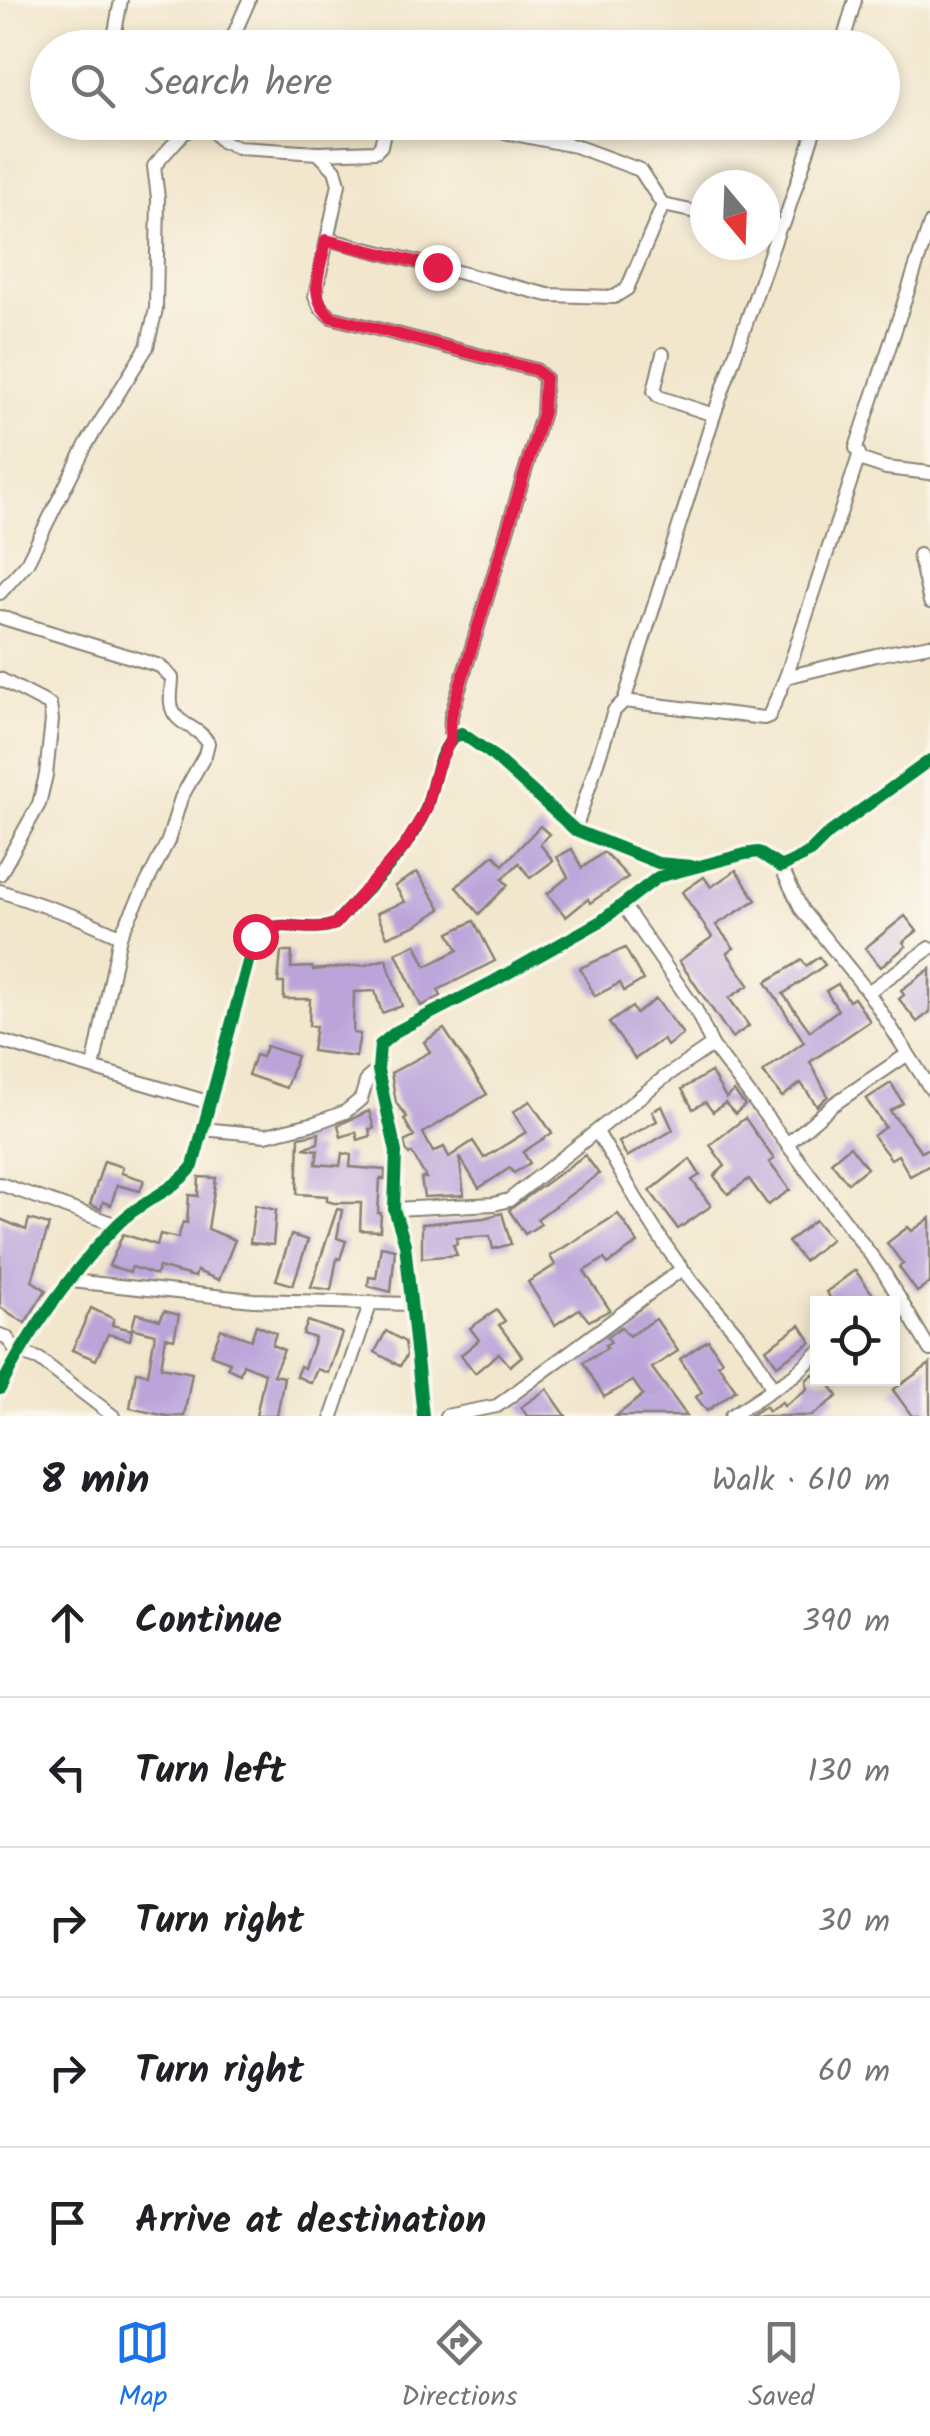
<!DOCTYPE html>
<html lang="en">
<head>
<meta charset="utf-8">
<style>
	body { margin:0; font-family:Kalam,sans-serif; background:#f6f6f6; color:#202124 }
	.controls { position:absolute; right:30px; bottom:30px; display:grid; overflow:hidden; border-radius:0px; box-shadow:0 5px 15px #0003 }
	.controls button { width:90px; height:90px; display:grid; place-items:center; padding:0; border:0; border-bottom:2px solid #e0e0e0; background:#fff; color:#202124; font:50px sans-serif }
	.compass { position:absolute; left:690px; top:170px; width:90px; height:90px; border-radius:50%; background:#fff; box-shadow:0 5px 15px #0003; rotate:161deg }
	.stop { position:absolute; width:30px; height:30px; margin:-22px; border:8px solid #e11d48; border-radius:50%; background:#fff }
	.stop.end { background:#e11d48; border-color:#fff; box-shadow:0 2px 10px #0008 }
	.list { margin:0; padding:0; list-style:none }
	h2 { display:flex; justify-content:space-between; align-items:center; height:130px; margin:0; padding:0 40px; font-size:42px }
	h2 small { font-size:32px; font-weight:400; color:#757577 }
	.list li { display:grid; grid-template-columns:65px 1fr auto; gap:30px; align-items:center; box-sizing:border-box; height:150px; padding:0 40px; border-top:2px solid #e0e0e0 }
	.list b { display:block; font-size:38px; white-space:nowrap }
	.list em { font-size:32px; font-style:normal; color:#757577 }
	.icon { flex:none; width:55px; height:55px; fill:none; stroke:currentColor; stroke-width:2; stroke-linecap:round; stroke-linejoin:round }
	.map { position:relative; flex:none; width:930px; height:1416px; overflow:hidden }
	.search { position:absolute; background:#fff; box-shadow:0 5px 15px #0003; left:30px; right:30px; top:30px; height:110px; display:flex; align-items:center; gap:25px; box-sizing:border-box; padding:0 35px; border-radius:55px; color:#757577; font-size:38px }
	.sheet { height:880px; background:#fff }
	nav { display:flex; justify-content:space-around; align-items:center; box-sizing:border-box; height:140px; border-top:2px solid #e0e0e0; background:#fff; font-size:28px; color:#757577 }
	nav a { display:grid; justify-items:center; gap:5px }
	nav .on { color:#1a73e8 }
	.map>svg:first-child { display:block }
</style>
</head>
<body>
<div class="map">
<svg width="930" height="1416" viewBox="0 0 930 1416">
	<rect width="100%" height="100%" fill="#fbf7ec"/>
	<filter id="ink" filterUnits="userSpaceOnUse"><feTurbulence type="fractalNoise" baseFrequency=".01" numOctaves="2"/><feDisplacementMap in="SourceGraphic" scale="20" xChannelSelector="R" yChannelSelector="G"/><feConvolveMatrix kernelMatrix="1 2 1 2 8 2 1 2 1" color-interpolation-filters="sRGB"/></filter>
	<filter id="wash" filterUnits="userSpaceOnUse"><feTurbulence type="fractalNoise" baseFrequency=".0048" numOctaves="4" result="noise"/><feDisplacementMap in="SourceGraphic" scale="40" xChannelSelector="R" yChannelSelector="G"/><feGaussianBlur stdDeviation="2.25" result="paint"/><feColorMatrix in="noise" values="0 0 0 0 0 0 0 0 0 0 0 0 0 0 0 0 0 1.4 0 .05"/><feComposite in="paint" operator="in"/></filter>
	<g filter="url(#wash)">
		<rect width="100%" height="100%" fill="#f2e6cc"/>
		<g id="blocks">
			<g fill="#bca4da">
				<polygon points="540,826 549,834 540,844 553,861 530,878 519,863 502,879 508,885 479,914 456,887 494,855 503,865"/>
				<polygon points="572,849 582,868 604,852 628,877 590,903 588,899 566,917 547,894 568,877 557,857"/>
				<polygon points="736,870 756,900 716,925 734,948 727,953 749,985 729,998 749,1026 732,1038 679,961 712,937 682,892 704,877 711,887"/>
				<polygon points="417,872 441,909 417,925 387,937 377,913 405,902 395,886"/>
				<polygon points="905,916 917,931 903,942 906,946 881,967 865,948"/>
				<polygon points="474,921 495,961 438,990 441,996 421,1006 396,953 416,944 426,966 458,950 449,933"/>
				<polygon points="625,948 643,980 624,991 620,983 595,996 580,968"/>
				<polygon points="281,952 292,952 291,968 312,967 313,970 365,965 386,959 402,1006 382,1013 375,991 354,992 353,1033 360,1034 356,1057 312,1051 316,1026 309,1026 310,999 284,999 284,983 278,983"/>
				<polygon points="819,957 825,965 783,994 810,1031 838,1010 826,991 838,984 849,1001 854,998 870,1021 810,1062 828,1096 817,1106 801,1083 782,1097 763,1072 804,1042 766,982 802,960 806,966"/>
				<polygon points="930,969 930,1012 917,1022 899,999 904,995 901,990"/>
				<polygon points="656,999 683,1034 667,1046 663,1039 635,1059 609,1023 632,1007 636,1014"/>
				<polygon points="444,1029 487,1094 423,1133 433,1152 444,1147 449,1157 473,1141 484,1158 526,1132 513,1112 530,1101 552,1133 523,1152 530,1163 514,1173 510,1168 479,1188 459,1156 464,1195 424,1197 421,1178 426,1178 412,1153 409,1155 406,1149 404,1142 414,1137 404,1119 407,1117 396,1103 391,1073 430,1052 424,1042"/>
				<polygon points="266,1046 297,1056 286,1088 248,1075 255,1055 262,1057"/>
				<polygon points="711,1072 726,1098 734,1091 745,1105 735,1114 725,1103 713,1112 705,1102 693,1109 682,1089"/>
				<polygon points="891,1083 903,1103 890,1111 922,1152 930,1147 930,1165 910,1176 898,1155 891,1159 873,1136 885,1127 866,1099"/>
				<polygon points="662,1106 673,1130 627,1157 619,1142 657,1121 652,1111"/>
				<polygon points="369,1111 374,1128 369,1129 371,1136 358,1140 356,1132 341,1137 338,1125"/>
				<polygon points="745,1118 774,1159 769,1162 790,1190 768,1205 749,1179 728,1194 714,1176 725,1166 710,1145"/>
				<polygon points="319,1133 318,1143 303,1148 318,1150 316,1164 340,1166 342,1153 351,1155 350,1167 385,1170 385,1179 380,1179 378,1213 381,1213 380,1231 360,1230 361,1203 334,1203 327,1201 327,1196 297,1194 299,1137"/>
				<polygon points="850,1146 867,1168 848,1183 831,1162"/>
				<polygon points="585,1155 599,1174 537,1219 541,1224 525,1234 509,1210"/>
				<polygon points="690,1159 700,1175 692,1180 711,1206 678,1229 650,1191"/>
				<polygon points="104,1161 123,1167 121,1173 144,1180 140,1191 117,1185 111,1205 103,1202 101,1209 90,1205"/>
				<polygon points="199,1177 216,1178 208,1229 235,1240 219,1280 197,1271 195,1277 159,1267 156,1275 132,1267 130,1272 109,1266 123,1234 157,1245 160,1234 178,1238 183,1222 187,1223 189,1195 198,1196"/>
				<polygon points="255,1205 276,1210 273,1245 250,1243"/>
				<polygon points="337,1209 342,1210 337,1238 346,1241 340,1259 337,1258 331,1290 311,1287"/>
				<polygon points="502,1213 511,1244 493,1249 490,1236 456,1238 457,1244 453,1245 457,1255 422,1258 422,1224 484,1218"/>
				<polygon points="618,1214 638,1243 608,1264 604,1259 584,1271 610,1310 589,1321 579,1309 555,1325 528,1282 555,1265 550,1256"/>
				<polygon points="930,1218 930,1283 917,1292 899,1267 903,1264 887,1243 908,1227 912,1231"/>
				<polygon points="0,1219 26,1230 29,1219 49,1225 32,1281 46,1290 25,1323 0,1307"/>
				<polygon points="815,1220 831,1239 804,1261 788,1242"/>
				<polygon points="291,1235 308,1240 293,1285 276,1280"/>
				<polygon points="381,1246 395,1249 391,1292 368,1286 369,1277 376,1278"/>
				<polygon points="855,1270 875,1297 866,1304 835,1304 826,1292"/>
				<polygon points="91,1308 114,1319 112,1325 132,1330 130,1340 108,1334 96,1360 72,1350"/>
				<polygon points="497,1310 505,1321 499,1325 522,1356 510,1366 499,1353 475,1373 461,1355 479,1340 470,1328"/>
				<polygon points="164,1311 179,1315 174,1339 166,1337 161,1367 192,1373 184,1416 166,1416 130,1408 136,1372 148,1374 155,1334 132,1328 136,1313 160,1320"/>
				<polygon points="656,1319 678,1351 652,1368 687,1416 616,1416 643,1395 633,1381 604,1397 583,1362 607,1348 605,1345 611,1342 607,1337 621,1327 629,1336"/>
				<polygon points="308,1321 342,1333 328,1373 317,1369 311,1383 296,1376 300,1366 304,1368 315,1338 303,1334"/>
				<polygon points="256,1325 276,1333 272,1345 284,1350 273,1375 284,1377 277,1416 256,1416 265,1373 243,1364 240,1374 227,1368 230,1362 211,1355 221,1329 251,1340"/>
				<polygon points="800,1325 811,1342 777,1365 766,1349"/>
				<polygon points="386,1331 405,1342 407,1355 400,1366 375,1352"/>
				<polygon points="708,1340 722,1361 718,1364 736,1390 707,1411 696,1397 702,1392 680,1359"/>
				<polygon points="930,1364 930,1416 912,1416 893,1390"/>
				<polygon points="813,1374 816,1378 843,1378 831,1387 838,1396 812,1416 749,1416 765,1406 768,1411 782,1402 784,1406 807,1389 806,1380"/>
				<polygon points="547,1389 566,1416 527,1416 521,1407"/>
			</g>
		</g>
	</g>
	<g filter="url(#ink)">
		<use href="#blocks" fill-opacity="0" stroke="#878174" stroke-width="2.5"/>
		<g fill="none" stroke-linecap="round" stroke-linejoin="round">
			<g stroke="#878174" stroke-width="16">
				<g id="minor">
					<polyline points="112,48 121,0"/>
					<polyline points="228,48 249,0"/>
					<polyline points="841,48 855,0"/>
					<polyline points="164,122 186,132"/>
					<polyline points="204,122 223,142 238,148 318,153 376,151 381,146 386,122"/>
					<polyline points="453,122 575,146 640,170 663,205 705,214"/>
					<polyline points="318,153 335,170 339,184 315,296 320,307 331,317 536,370 545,378 543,412 451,716 450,739"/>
					<polyline points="930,224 856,448 862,460 886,468 930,473"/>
					<polyline points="765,225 776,227 784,223 817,122"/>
					<polyline points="327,239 548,295 614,297 627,289 663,205"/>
					<polyline points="663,354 654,391 659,397 714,415"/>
					<polyline points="919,555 930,602"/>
					<polyline points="0,593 27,563 86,445 147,347 156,309 158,198 154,166 193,122"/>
					<path d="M0,617L160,666L172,678C172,686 170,695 171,703C173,726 199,725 208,743L205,755L181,798L168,841L120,936L93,1068"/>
					<polyline points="786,677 859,456"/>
					<polyline points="0,679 50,705 52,720 46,775 39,804 0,874"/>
					<polyline points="624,701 714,415 780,226"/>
					<polyline points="575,830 614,711 624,701 764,718 769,716 786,677 876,655 930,645"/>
					<polyline points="781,867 802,910 868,992 930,1088"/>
					<polyline points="0,891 77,917 120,936"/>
					<polyline points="623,905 696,1010 712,1045 883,1271 930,1350"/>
					<polyline points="868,992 930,948"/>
					<polyline points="0,1041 211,1103"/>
					<polyline points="202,1129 266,1135 315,1123 345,1112 361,1099 367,1079 378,1070"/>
					<path d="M597,1132C625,1178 651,1229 684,1271C714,1311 752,1342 772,1388"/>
					<polyline points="787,1144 834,1104 908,1054"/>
					<polyline points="0,1184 117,1225"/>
					<polyline points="394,1209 494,1204 509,1200 665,1077 712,1045"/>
					<polyline points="71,1281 253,1300 412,1304"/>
					<polyline points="0,1335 6,1337 18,1352 39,1359 113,1416"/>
					<path d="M0,1389C27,1334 76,1266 119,1223C142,1200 173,1192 193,1166L255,936C280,915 307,935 335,924C366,888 409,853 426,808C436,782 435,748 461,733L490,753L575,830L658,863L691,866"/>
					<polyline points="332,1416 371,1302"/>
					<polyline points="423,1416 405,1244 394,1209 396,1152 378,1070 380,1045 397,1031 494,981 601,921 658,877 745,854 758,852 781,867 810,852 828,834 930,760"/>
					<polyline points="446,1416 497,1406 682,1269"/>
					<polyline points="731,1416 794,1375 818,1353"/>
				</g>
			</g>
			<use href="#minor" stroke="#fff" stroke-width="12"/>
			<g stroke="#fbf7ec" stroke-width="19">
				<g id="cycleway">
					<path d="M0,1389C27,1334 76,1266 119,1223C142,1200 173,1192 193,1166L255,936C280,915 307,935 335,924C366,888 409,853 426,808C436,782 435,748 461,733L490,753L575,830L658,863L691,866"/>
					<polyline points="423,1416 405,1244 394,1209 396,1152 378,1070 380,1045 397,1031 494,981 601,921 658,877 745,854 758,852 781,867 810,852 828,834 930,760"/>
				</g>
			</g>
			<use href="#cycleway" stroke="#00873e" stroke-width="12"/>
		</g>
	</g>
	<g fill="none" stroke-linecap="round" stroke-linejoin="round" filter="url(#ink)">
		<path stroke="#e11d48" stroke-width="12" d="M255,936C280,915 307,935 335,924L405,846L426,810L437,768L450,740L451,716L543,412L545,378L536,370L331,317C306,294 321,270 326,240L437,267"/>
	</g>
</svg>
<div class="controls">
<button><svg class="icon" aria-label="locate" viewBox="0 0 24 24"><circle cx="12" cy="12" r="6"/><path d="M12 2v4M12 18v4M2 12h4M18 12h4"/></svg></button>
</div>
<svg class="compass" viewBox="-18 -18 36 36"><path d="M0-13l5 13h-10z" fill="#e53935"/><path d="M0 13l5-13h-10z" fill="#757577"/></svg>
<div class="stop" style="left:255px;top:936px"></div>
<div class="stop end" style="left:437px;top:267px"></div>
<div class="search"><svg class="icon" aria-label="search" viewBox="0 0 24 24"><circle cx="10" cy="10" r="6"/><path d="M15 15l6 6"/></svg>Search here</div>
</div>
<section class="sheet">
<h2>8 min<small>Walk · 610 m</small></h2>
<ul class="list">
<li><svg class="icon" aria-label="ahead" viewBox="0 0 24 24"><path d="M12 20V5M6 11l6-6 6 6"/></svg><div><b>Continue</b></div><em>390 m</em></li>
<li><svg class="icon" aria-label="left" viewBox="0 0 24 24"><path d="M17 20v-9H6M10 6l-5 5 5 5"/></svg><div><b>Turn left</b></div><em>130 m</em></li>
<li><svg class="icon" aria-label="right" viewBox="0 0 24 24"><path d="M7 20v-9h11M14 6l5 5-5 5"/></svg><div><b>Turn right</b></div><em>30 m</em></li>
<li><svg class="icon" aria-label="right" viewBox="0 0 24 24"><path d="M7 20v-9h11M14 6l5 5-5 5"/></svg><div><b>Turn right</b></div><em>60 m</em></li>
<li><svg class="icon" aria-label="arrive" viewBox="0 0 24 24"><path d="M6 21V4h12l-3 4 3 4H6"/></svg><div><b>Arrive at destination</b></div></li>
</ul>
</section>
<nav>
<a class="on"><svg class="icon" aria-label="map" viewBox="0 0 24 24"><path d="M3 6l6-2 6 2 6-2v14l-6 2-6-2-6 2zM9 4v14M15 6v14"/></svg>Map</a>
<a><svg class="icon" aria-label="directions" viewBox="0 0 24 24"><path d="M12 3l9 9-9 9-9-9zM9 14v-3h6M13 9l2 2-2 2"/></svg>Directions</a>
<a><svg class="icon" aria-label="saved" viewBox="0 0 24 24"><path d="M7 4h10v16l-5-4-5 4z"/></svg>Saved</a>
</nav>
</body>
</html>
